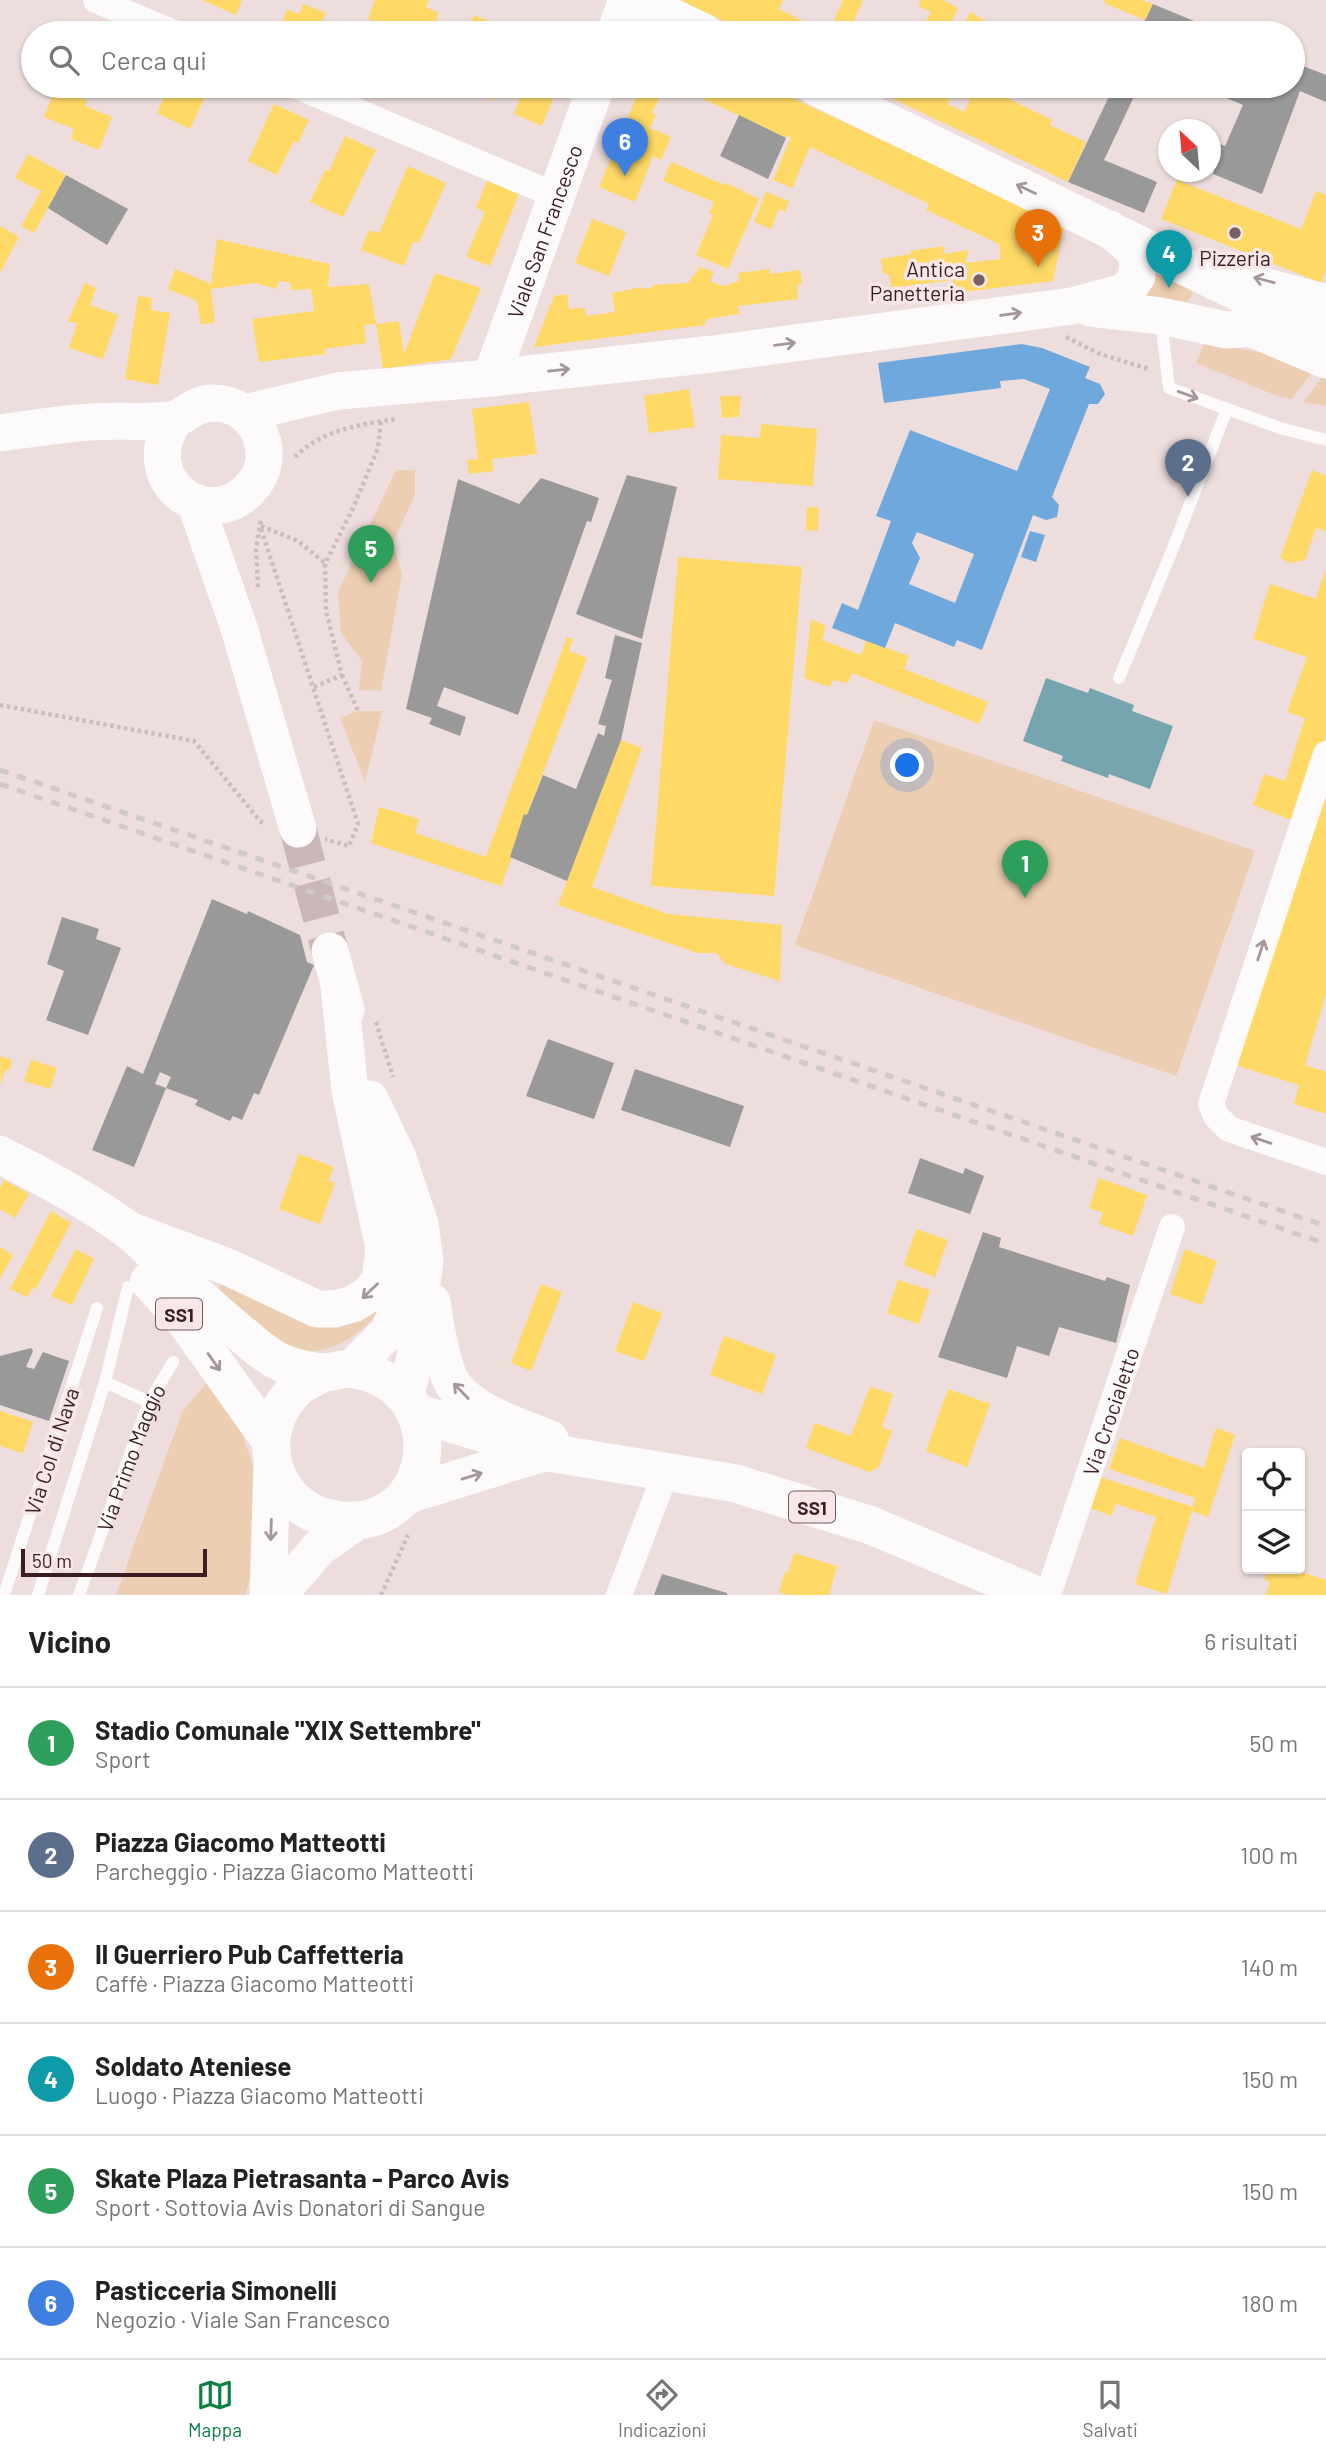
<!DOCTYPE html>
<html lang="it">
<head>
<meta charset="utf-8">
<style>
	body { margin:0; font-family:Barlow,sans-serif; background:#f2f2f2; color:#222 }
	.controls { position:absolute; right:21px; bottom:21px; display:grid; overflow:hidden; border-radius:7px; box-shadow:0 2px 5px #0004 }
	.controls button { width:63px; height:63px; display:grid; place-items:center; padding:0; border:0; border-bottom:2px solid #e0e0e0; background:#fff; color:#222; font:35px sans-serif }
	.compass { position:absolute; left:1158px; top:119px; width:63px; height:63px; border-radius:50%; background:#fff; box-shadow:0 2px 5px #0004; rotate:334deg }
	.scale { position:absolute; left:21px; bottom:18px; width:186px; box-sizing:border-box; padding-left:7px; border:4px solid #3b1d21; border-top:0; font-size:19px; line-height:24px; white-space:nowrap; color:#3b1d21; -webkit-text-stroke:5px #f7e7e8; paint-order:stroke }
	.you { position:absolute; left:908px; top:766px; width:24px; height:24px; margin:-18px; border:5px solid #fff; border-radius:50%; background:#1a73e8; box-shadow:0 0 0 10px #1a73e833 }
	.badge { display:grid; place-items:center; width:46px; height:46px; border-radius:50%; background:#0b8043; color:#fff; font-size:23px; font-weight:700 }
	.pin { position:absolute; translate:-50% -58px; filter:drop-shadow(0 2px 4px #0008) }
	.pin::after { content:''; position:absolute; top:37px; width:24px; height:21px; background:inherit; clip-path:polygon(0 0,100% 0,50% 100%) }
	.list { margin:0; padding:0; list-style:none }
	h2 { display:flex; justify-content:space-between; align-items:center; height:91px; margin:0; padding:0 28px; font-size:30px }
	h2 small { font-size:23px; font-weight:400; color:#767676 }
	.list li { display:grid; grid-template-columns:46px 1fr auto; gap:21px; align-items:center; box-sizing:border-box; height:112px; padding:0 28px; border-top:2px solid #e0e0e0 }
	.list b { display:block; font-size:26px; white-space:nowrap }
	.list p { margin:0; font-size:23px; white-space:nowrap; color:#767676 }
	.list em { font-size:23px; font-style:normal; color:#767676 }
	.icon { flex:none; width:38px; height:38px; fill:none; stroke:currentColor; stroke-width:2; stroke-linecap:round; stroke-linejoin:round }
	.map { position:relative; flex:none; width:1326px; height:1595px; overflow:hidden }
	.search { position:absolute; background:#fff; box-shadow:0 2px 5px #0004; left:21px; right:21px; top:21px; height:77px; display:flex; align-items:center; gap:18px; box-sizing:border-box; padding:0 24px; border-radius:38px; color:#767676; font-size:26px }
	.sheet { height:763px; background:#fff }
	nav { display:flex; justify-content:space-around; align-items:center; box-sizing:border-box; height:98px; border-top:2px solid #e0e0e0; background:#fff; font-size:19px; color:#767676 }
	nav a { display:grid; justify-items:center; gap:4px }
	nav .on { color:#0b8043 }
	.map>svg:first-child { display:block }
</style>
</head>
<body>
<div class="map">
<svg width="1326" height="1595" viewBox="0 0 1326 1595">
	<rect width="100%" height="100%" fill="#edd"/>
	<g fill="#ecceb2">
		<polygon points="1155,265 1195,286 1188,302 1138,295"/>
		<polygon points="1204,343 1271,354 1312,372 1292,399 1280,397 1196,363"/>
		<polygon points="1322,377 1326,379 1326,406 1303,402"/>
		<polygon points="396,470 415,470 415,495 393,542 402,574 381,691 359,690 362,661 341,633 338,592"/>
		<polygon points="358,711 382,711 365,782 340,718"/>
		<polygon points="874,720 1255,851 1176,1076 795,945"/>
		<path d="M221,1283L381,1308C361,1337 320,1364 283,1345C277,1341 272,1335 267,1331C251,1318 236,1305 221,1292L219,1287Z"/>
		<path d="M213,1375C242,1424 265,1483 260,1540C258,1557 250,1576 246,1593L244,1595H116L182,1412Z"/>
	</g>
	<g fill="#ffd966" fill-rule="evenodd">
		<polygon points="202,0 242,0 236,15"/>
		<polygon points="375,0 429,0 426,7 439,13 431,33 414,33 389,22 387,27 368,19"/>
		<polygon points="680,0 783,0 779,9 828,33 749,33"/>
		<polygon points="843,0 863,0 851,28 834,21"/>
		<polygon points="921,0 943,0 958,8 946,33 940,33 924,25 931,12 918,6"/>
		<polygon points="1105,0 1142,0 1153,4 1145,20 1104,3"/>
		<polygon points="303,4 326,13 317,33 278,33 287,9 299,14"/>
		<polygon points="970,12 999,28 1000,25 1017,33 960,33"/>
		<polygon points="474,15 519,33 466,33"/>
		<polygon points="549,25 569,33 546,33"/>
		<polygon points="169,86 210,86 190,129 157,113"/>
		<polygon points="459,86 500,86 494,100"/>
		<polygon points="525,86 558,86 542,126 514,114"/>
		<polygon points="641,86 673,86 672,89 665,86 652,113 656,115 650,128 671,137 661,160 653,156 635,202 599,187"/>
		<polygon points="676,86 767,86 1064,226 1053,281 955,293 953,280 891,288 889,274 883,274 881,259 911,254 910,251 943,246 944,254 969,250 965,263 1001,259 999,244 926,210 929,204 810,147 792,188 773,180 791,137 787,136 786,138"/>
		<path d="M866,86H981L989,90L991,86H996L1008,92L1005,97L1052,120L1050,125L1086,142L1068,182ZM953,92L970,100L964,112L947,104Z"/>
		<polygon points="56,87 87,100 85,106 112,117 99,150 71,139 74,129 44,117"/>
		<polygon points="274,104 309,120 298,143 294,141 277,175 248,161"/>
		<polygon points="345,136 376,150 343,217 310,202 325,170 329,171"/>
		<polygon points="28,154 66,175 34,233 21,226 41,191 15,178"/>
		<polygon points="671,162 725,185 726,183 759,199 728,269 696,255 713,215 709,213 714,202 663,181"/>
		<polygon points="408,166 446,183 419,243 413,242 404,266 361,250 369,230 379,233"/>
		<polygon points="1177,180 1301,229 1316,191 1326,195 1326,271 1321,283 1161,219"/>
		<polygon points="487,181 519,194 490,266 466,257 485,212 476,208"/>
		<polygon points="766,192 789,201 785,212 779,209 771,229 754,222"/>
		<polygon points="592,219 626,232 609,276 575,263"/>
		<polygon points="0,226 19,237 0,273"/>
		<polygon points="217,239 330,264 328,287 369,284 376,324 399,321 404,354 435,273 481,288 451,359 383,369 376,324 364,325 366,343 324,349 325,354 259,362 252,319 314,311 311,289 290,290 291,283 279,281 277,289 254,283 211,289 215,323 201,324 197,301 168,289 175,269 211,284"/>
		<polygon points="700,267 714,272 710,281 723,286 739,281 738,273 770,269 770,274 800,270 802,284 797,285 798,299 738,306 739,314 707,319 704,325 534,347 554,296 567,294 569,309 585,308 586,316 615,312 612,293 642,287 642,289 653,287 653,285 688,283"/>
		<polygon points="85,283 96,288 90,305 118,315 103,359 69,348 77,324 68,321"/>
		<polygon points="138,296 152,298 151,310 170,313 158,385 125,379"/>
		<polygon points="689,389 695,427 649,433 644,396"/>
		<polygon points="720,396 741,396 739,417 722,418"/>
		<polygon points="529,402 537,454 492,459 494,471 469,474 467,460 478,459 472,409"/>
		<polygon points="761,424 817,429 813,486 718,479 721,435 760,438"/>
		<polygon points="1312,470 1326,476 1326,531 1316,528 1305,560 1290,563 1280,558"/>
		<polygon points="807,507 819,508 818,531 806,530"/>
		<polygon points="678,557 802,567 774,896 651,886"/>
		<polygon points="1326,568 1326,735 1299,823 1253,805 1264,774 1285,781 1305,718 1287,712 1307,657 1253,639 1270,584 1316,599"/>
		<polygon points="811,619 826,626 822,640 861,655 866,641 909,656 904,669 988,702 979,724 852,673 848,683 832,680 830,687 804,678"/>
		<polygon points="567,637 573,639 569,651 587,658 527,815 524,814 512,857 501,886 371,843 379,807 419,819 415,833 486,857"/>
		<polygon points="621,740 642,748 592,887 668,914 782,925 780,981 726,964 716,953 697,953 558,905"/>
		<polygon points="1315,798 1326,801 1326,994 1305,1065 1326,1072 1326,1114 1294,1104 1299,1085 1232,1064"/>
		<polygon points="0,1056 12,1060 9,1071 5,1070 1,1086"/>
		<polygon points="31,1060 57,1068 50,1089 24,1081"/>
		<polygon points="299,1154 334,1167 328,1181 335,1183 320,1224 279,1209"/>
		<polygon points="1099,1178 1147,1195 1133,1236 1099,1224 1103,1213 1089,1208"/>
		<polygon points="4,1180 29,1194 15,1218 0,1209 0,1188"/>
		<polygon points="51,1211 71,1223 36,1289 32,1288 28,1297 10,1289"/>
		<polygon points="916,1229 948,1240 935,1277 904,1265"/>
		<polygon points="0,1247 13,1255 0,1279"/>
		<polygon points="76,1249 94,1259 72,1305 51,1296"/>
		<polygon points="1185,1249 1217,1261 1202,1305 1170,1294"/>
		<polygon points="898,1280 930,1290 919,1324 887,1313"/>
		<polygon points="541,1284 562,1292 531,1371 511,1363"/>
		<polygon points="633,1302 662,1313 644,1361 615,1351"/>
		<polygon points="724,1336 776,1355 762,1394 710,1375"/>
		<polygon points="870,1387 893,1394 882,1427 892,1431 879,1467 869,1472 806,1448 815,1423 851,1436"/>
		<polygon points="948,1389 990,1404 967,1467 926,1451"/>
		<polygon points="0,1411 33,1422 23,1453 0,1446"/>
		<polygon points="1216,1428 1235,1435 1208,1517 1192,1511 1167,1594 1135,1584 1156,1517 1116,1504 1111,1516 1088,1507 1097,1476 1193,1507 1195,1498 1109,1469 1120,1438 1204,1468"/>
		<polygon points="794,1553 837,1566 829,1595 788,1595 779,1592 785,1572 788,1573"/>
		<polygon points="1268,1569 1282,1569 1300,1575 1301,1572 1326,1580 1326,1595 1266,1595 1270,1582 1264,1580"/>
	</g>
	<g fill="#6fa8dc" fill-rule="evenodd">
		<path d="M1022,344L1042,348L1090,367L1085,378L1100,384L1105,394L1098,404H1089L1052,497L1059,505L1057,517L1046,520L1033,515L982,650L957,640L954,647L895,623L885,648L832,628L842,603L858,610L891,521L876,516L910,430L1017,471L1050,389L1024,379L1000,381L1001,388L884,403L878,363ZM917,532L974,554L955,603L909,584L920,558L912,543Z"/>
		<polygon points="1030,531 1045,535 1036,562 1021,557"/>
	</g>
	<polygon fill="#76a5af" points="1046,678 1088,693 1090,688 1134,705 1132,711 1173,726 1150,789 1109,774 1108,778 1061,761 1063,756 1023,741"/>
	<g fill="#999" fill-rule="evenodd">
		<polygon points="1153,4 1223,33 1139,33"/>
		<polygon points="1293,62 1326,75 1326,102 1300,91 1262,194 1213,174 1214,170 1210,169 1210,140 1225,146 1243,105 1198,86 1293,86"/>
		<polygon points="1114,86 1139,86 1104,160 1157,182 1144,213 1068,182"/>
		<polygon points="739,115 786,138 768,179 720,156"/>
		<polygon points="66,175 128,209 107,245 48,208"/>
		<polygon points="627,475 677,487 642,639 576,614"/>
		<polygon points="541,478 599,498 591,522 587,521 518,715 444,687 437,706 466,717 460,736 429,724 432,718 406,709 458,479 519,504"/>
		<polygon points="615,635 642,643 621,740 567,881 510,857 524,814 527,815 543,775 576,789 598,733 604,736 606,726 598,724 612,680 605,678"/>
		<path d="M212,899L247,914L248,911L300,935L307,962L314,965L259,1095L254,1093L242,1120L233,1116L230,1121L195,1105L198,1100L166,1088L134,1167L92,1150L127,1066L143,1074ZM160,1072L171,1077L166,1088L155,1084Z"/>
		<polygon points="62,917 99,929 96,939 121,948 88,1035 46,1020 64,971 47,964"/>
		<polygon points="548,1039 614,1063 594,1119 526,1096"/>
		<polygon points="635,1069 744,1106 730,1147 621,1110"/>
		<polygon points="920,1158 963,1174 965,1168 984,1176 970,1214 908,1193"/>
		<polygon points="983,1232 1001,1238 999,1247 1105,1281 1107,1277 1130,1285 1116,1343 1059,1327 1049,1356 1017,1346 1007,1378 938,1357"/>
		<polygon points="31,1348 33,1351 26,1367 34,1369 43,1352 69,1361 49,1421 0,1405 0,1356"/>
		<polygon points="662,1574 727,1593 727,1595 654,1595"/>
	</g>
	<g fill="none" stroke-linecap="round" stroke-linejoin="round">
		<polyline stroke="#cab7b7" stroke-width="37" stroke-dasharray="37 18" stroke-linecap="butt" points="298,829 330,951"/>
		<g stroke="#c8bebf" stroke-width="4.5" stroke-dasharray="3.5 3.5" stroke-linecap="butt">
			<polyline points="1066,337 1100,354 1149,369"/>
			<path d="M295,457C321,430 362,424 397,419"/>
			<polyline points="261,526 298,541 325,563"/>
			<polyline points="261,529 358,824 349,846 325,839"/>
			<polyline points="258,587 256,549 261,519"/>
			<polyline points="342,675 358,711"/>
			<polyline points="314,687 342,675 326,611 325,564 354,506 378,448 381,421"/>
			<polyline points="0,705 194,741 261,822 266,823"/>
			<polyline points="376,1022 393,1077"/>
			<polyline points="381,1595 408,1535"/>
		</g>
		<g stroke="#fcfafa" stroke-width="12">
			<polyline points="1161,320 1169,388 1280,428 1326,440"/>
			<polyline points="1119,678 1171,553 1227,409"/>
			<polyline points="105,1382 149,1402"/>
			<polyline points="4,1595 97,1308"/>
			<polyline points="38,1595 105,1382 128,1287"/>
			<path id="s1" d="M79,1595L149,1402L173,1362"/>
		</g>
		<g stroke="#fcfafa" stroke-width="26">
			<polyline points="96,0 174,33"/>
			<polyline points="297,86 557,196"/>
			<polyline points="1212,275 1247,276 1326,297"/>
			<polyline points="1326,754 1211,1104 1216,1116 1229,1129 1326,1162"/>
			<polyline points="619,1595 666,1472"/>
			<path id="s2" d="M1048,1595L1172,1227"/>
		</g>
		<g stroke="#fcfafa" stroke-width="37">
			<polyline points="637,0 705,33"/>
			<polyline points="615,33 627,0"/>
			<polyline points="814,86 1276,311 1326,327"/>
			<polyline points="1090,308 1161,316 1226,330 1250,328 1326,360"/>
			<path id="s3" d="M491,378L596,86"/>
			<polyline points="244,413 338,391 491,378 713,354 1072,306 1127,291 1137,276 1138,254 1110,229"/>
			<path d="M0,433C30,429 60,424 90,422C117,420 144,423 171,420C183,419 192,403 214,403C255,403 279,452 254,484C214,537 132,484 174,420"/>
			<polyline points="195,502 239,628 298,829"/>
			<polyline points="330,951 346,1010"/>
			<polyline points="370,1099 398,1158 420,1224 425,1261 420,1298 419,1339 406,1396"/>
			<polyline points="129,1230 228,1267 317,1309 335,1309 353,1304 369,1294 380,1280 384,1248 350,1091 339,986"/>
			<path d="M432,1302C435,1322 443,1372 455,1387C478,1415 518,1425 550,1439"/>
			<polyline points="351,1369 389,1331 409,1279 398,1222"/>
			<polyline points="268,1595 272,1465"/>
			<polyline points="278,1595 320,1547 356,1522"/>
		</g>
		<g stroke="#fcfafa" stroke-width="38">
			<path d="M0,1155C40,1175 92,1203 128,1230C142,1240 154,1254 166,1266C189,1289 213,1310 237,1330C250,1341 265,1355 280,1362C291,1367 314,1373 326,1372C335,1372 344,1368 352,1369C372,1371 395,1383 407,1399C434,1435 425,1491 384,1513C369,1521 353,1522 338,1520C272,1512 249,1434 296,1389C303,1382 314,1378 323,1373"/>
			<polyline points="149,1281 188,1325 270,1440"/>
			<polyline points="417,1413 545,1452 734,1483 870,1525 1036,1595"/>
			<polyline points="406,1495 545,1452"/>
		</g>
		<g stroke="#cfc9c9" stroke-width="5" stroke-dasharray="9 9" stroke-linecap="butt">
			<polyline points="0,770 1326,1226"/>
			<polyline points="0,784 1326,1244"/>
		</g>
	</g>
	<defs><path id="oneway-shaft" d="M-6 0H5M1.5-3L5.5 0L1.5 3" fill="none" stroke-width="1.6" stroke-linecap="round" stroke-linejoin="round" transform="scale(1.75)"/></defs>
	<g stroke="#a59798">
		<use href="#oneway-shaft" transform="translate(1026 189) rotate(-154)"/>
		<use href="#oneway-shaft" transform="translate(1264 280) rotate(-165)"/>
		<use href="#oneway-shaft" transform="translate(1011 314) rotate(-8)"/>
		<use href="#oneway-shaft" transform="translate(785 344) rotate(-8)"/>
		<use href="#oneway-shaft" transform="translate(559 370) rotate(-6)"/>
		<use href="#oneway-shaft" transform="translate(1188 395) rotate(20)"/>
		<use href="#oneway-shaft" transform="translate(1261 950) rotate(-72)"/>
		<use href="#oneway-shaft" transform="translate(1261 1140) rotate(-161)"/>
		<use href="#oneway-shaft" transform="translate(370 1291) rotate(136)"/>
		<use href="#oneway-shaft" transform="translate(214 1362) rotate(55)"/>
		<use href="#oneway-shaft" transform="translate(461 1391) rotate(-134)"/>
		<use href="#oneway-shaft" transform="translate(472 1476) rotate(-17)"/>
		<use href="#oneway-shaft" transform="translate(271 1530) rotate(92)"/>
	</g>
	<g fill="#7a6063" stroke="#f7e7e8" stroke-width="2.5">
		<circle cx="1235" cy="233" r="7"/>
		<circle cx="979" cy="280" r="7"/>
	</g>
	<g text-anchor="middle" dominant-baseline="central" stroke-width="7" stroke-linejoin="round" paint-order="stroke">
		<g fill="#f7e7e8" stroke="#735a5d" stroke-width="2">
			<rect x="156" y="1298.5" width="46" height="31" rx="5"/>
			<rect x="789" y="1491.5" width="46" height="31" rx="5"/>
		</g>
		<g font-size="19" font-weight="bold" fill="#3b1d21">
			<text x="179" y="1314">SS1</text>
			<text x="812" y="1507">SS1</text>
		</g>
		<g font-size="21" fill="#3b1d21" stroke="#f7e7e8">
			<text stroke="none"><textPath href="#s3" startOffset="156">Viale San Francesco</textPath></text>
			<text stroke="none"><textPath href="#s2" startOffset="194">Via Crocialetto</textPath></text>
			<text transform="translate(51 1451) rotate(-72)">Via Col di Nava</text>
			<text stroke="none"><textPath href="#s1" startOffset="147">Via Primo Maggio</textPath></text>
		</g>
		<g font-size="21" fill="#3b1d21" stroke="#f7e7e8">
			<text x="1235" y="257">Pizzeria</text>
			<text x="965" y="268" text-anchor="end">Antica<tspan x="965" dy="24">Panetteria</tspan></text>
		</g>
	</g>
</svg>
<div class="controls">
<button><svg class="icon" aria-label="locate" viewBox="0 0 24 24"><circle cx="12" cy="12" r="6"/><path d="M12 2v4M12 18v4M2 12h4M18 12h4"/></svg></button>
<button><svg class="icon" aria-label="layers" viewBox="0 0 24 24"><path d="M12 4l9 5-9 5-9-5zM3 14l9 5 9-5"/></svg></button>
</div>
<svg class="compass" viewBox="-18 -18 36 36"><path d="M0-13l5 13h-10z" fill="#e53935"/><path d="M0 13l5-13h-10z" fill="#767676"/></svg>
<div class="scale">50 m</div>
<div class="you"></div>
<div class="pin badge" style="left:1025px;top:898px;background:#2e9e5b">1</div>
<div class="pin badge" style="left:1188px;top:497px;background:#5c6f8a">2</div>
<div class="pin badge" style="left:1038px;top:267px;background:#e8710a">3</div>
<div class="pin badge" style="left:1169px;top:288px;background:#0f9aa8">4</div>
<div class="pin badge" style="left:371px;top:583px;background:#2e9e5b">5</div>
<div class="pin badge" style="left:625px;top:176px;background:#3f7fe0">6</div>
<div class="search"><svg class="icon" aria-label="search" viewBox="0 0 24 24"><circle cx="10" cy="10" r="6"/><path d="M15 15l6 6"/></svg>Cerca qui</div>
</div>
<section class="sheet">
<h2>Vicino<small>6 risultati</small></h2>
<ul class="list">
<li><span class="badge" style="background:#2e9e5b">1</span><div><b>Stadio Comunale &quot;XIX Settembre&quot;</b><p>Sport</p></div><em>50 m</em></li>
<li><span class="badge" style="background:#5c6f8a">2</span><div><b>Piazza Giacomo Matteotti</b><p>Parcheggio · Piazza Giacomo Matteotti</p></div><em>100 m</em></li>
<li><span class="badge" style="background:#e8710a">3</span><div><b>Il Guerriero Pub Caffetteria</b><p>Caffè · Piazza Giacomo Matteotti</p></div><em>140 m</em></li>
<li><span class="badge" style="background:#0f9aa8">4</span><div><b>Soldato Ateniese</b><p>Luogo · Piazza Giacomo Matteotti</p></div><em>150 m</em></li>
<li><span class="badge" style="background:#2e9e5b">5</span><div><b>Skate Plaza Pietrasanta - Parco Avis</b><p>Sport · Sottovia Avis Donatori di Sangue</p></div><em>150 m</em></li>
<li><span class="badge" style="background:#3f7fe0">6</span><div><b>Pasticceria Simonelli</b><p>Negozio · Viale San Francesco</p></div><em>180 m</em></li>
</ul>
</section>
<nav>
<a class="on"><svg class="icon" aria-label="map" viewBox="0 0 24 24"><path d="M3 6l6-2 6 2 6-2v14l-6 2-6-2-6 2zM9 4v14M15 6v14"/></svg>Mappa</a>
<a><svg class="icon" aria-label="directions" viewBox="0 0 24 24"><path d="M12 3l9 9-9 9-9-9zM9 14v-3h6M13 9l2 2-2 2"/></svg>Indicazioni</a>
<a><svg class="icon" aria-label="saved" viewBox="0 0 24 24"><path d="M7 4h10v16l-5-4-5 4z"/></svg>Salvati</a>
</nav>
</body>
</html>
